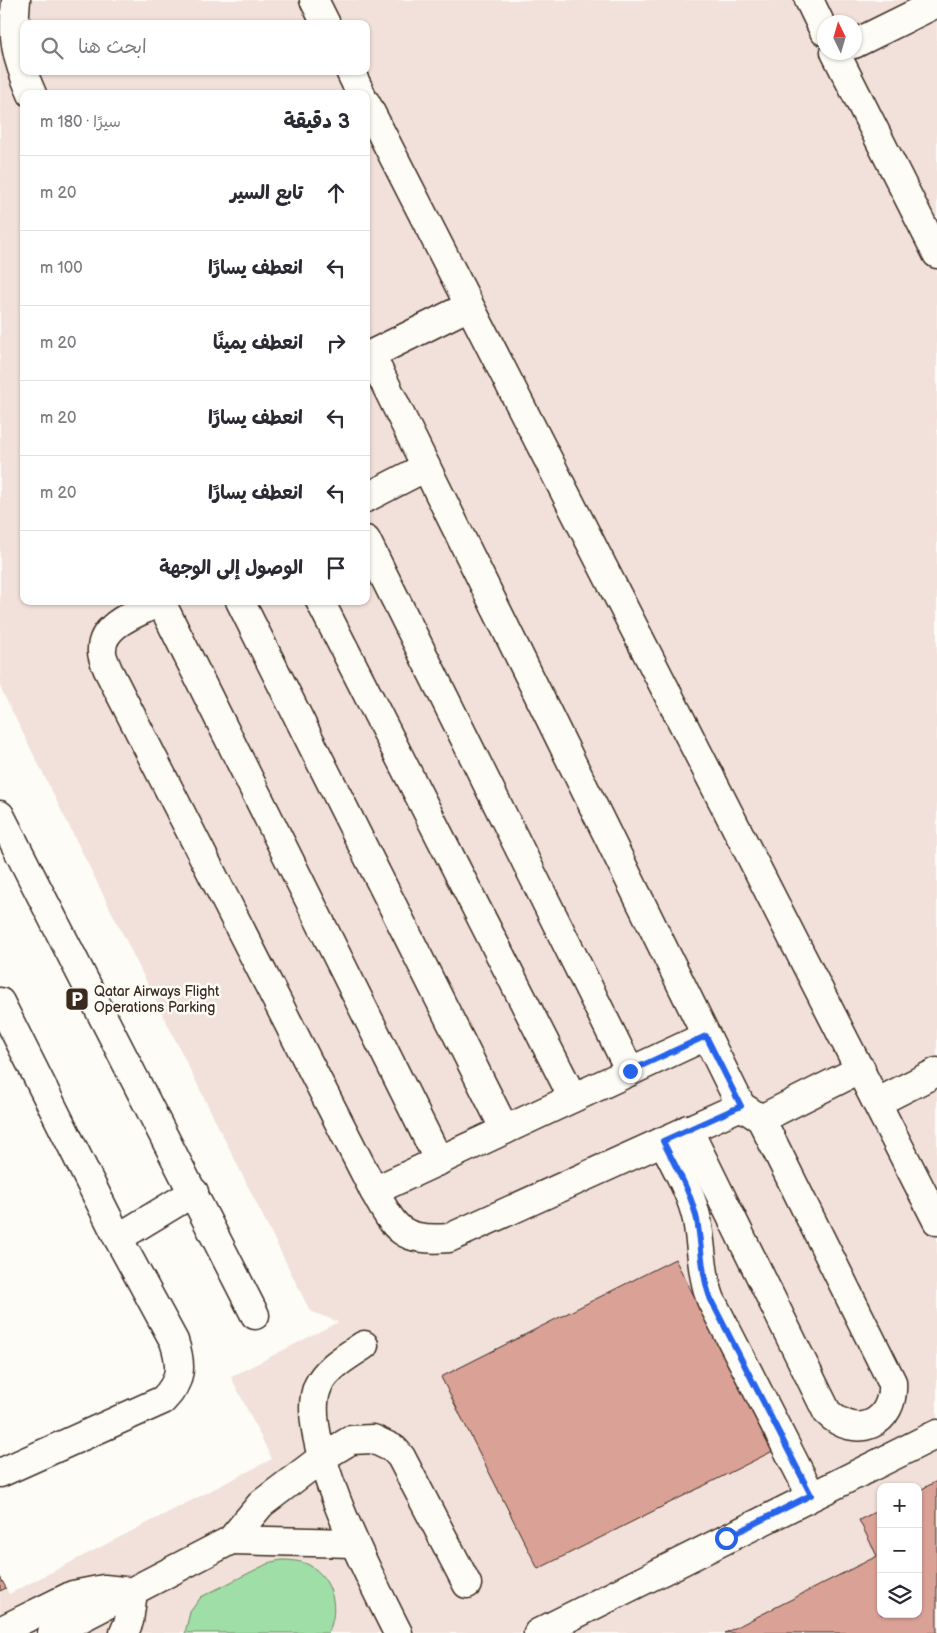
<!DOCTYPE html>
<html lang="ar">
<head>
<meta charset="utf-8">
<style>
	body { margin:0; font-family:"Balsamiq Sans","Playpen Sans Arabic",sans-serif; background:#f2f2f3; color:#2b2b33; direction:rtl }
	.controls { position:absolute; right:15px; bottom:15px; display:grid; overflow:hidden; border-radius:10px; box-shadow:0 1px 4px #0004 }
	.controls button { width:45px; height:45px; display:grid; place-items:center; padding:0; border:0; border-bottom:1px solid #e1e1e2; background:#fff; color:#2b2b33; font:25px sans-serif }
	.compass { position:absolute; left:817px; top:15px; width:45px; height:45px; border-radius:50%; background:#fff; box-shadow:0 1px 4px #0004; rotate:355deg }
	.stop { position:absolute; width:15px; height:15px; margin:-11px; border:4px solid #2563eb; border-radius:50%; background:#fff }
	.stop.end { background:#2563eb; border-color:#fff; box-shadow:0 1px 5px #0008 }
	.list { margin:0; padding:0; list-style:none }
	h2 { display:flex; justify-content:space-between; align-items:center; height:65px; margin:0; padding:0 20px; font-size:21px }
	h2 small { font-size:16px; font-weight:400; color:#7c7c81 }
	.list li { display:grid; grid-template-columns:32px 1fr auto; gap:15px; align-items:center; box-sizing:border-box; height:75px; padding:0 20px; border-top:1px solid #e1e1e2 }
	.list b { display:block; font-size:19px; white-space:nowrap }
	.list em { font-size:16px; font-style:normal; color:#7c7c81 }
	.icon { flex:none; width:28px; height:28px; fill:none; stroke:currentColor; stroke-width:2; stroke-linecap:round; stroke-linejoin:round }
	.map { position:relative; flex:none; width:937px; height:1633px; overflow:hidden; direction:ltr }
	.search { position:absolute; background:#fff; box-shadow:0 1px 4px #0004; left:20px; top:20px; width:350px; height:55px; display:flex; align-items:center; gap:12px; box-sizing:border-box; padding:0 18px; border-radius:10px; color:#7c7c81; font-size:19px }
	.panel { position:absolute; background:#fff; box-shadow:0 1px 4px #0004; left:20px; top:90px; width:350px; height:515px; border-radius:10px; direction:rtl }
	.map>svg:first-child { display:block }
</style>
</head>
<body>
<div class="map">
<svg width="937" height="1633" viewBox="0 0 937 1633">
	<rect width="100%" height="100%" fill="#fdfcf7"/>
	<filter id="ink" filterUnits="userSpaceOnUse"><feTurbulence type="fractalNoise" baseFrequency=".02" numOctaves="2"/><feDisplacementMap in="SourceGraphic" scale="10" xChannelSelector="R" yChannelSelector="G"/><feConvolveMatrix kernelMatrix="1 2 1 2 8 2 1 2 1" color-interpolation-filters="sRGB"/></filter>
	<g filter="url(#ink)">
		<path fill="#f2e1da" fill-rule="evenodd" d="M0,0H937V1633H262L244,1601L180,1633H0V1577L9,1594L272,1459L231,1377L338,1322L310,1311L0,687ZM824,22H854V52H824ZM24,24H366V71H24ZM24,94H366V601H24ZM881,1487H918V1614H881Z"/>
		<path fill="#9fdea6" stroke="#6d8462" d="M282,1560C290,1560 302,1561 309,1565C333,1578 340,1610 328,1633H185L190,1612L201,1597L271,1562Z"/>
		<g fill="#daa197" stroke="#3b2a1e">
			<polygon points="675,1259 773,1451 538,1569 441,1377"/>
			<polygon points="937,1481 937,1633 725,1633 877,1556 859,1520 881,1509 881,1614 918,1614 918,1491"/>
			<polygon points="0,1577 6,1588 0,1591"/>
		</g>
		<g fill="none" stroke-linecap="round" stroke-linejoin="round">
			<g stroke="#3b2a1e" stroke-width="31">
				<g id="minor">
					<path d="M16,0C12,39 16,58 32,94"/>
					<polyline points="314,0 326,24"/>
					<polyline points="809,0 824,31"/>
					<polyline points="854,44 937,3"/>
					<polyline points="835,52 937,254"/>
					<polyline points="350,71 361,94"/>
					<polyline points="366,103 937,1221"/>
					<polyline points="371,355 741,1106"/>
					<polyline points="366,357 469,306"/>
					<polyline points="366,498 426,467"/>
					<polyline points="366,540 630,1071"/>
					<path d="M162,601C141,612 100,623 102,652C102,657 106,665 108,670L374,1191C395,1229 401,1242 449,1238L741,1106L761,1119L861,1069"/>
					<polyline points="240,601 505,1130"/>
					<polyline points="320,601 573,1098"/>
					<polyline points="161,602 439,1161"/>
					<polyline points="0,815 255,1315"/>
					<path d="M0,1002L118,1238L174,1341C182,1365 182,1381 163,1400L0,1473"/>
					<polyline points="878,1102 937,1072"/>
					<path d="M688,1129L827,1412C856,1441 895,1424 892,1382L761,1119"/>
					<path d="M663,1141C675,1166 691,1192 697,1220C702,1247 701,1274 711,1300L811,1495"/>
					<polyline points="374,1191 706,1036"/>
					<polyline points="118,1238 194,1192"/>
					<path d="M364,1345C347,1357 327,1367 318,1386C295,1435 374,1585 398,1633"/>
					<polyline points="231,1540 353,1543"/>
					<polyline points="0,1631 73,1595 104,1589 133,1592 129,1621 124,1633"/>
					<polyline points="52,1633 231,1540 261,1504 323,1457 351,1440 373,1439 394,1449 401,1457 467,1584"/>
					<polyline points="538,1633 937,1434"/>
				</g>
			</g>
			<use href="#minor" stroke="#fdfcf7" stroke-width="28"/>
		</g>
	</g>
	<g fill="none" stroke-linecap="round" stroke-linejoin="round" filter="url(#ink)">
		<path stroke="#2563eb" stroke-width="6" d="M630,1071L706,1036L741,1106L663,1141C675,1166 691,1192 697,1220C702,1247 701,1274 711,1300L811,1495L726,1538"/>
	</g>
	<defs>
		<g id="parking-square" transform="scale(1.25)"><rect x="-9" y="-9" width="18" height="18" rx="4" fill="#3b2a1e" stroke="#fdfcf7"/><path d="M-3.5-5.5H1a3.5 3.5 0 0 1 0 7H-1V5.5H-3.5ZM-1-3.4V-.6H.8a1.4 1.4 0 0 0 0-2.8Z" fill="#fff"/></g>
	</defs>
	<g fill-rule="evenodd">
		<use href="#parking-square" x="77" y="999"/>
	</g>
	<g text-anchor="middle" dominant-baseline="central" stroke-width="5" stroke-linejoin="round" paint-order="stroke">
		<g font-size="14" fill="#3b2a1e" stroke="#fdfcf7" text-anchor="start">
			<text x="94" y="991">Qatar Airways Flight<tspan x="94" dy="16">Operations Parking</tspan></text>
		</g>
	</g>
</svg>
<div class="controls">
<button>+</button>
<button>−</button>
<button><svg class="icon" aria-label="layers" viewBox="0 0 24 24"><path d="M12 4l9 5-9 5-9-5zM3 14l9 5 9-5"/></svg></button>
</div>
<svg class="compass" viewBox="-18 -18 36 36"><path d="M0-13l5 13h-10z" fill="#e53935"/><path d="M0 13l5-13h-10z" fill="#7c7c81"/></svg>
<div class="stop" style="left:726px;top:1538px"></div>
<div class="stop end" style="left:630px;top:1071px"></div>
<div class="search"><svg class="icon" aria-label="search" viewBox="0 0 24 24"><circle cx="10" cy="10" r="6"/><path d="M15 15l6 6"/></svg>ابحث هنا</div>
<section class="panel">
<h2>3 دقيقة<small>سيرًا · 180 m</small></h2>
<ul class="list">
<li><svg class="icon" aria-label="ahead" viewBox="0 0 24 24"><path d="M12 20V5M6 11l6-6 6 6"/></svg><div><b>تابع السير</b></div><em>20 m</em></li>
<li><svg class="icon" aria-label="left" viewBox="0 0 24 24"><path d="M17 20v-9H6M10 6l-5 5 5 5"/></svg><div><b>انعطف يسارًا</b></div><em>100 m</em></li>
<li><svg class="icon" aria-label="right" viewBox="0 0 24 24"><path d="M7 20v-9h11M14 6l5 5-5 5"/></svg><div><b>انعطف يمينًا</b></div><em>20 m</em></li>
<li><svg class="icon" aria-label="left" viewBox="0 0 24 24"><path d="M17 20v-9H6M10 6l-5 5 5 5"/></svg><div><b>انعطف يسارًا</b></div><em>20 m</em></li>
<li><svg class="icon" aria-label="left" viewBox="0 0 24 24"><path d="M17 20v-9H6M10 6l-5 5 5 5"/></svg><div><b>انعطف يسارًا</b></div><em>20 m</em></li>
<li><svg class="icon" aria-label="arrive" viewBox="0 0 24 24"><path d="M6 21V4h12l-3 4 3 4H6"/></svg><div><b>الوصول إلى الوجهة</b></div></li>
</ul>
</section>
</div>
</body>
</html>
